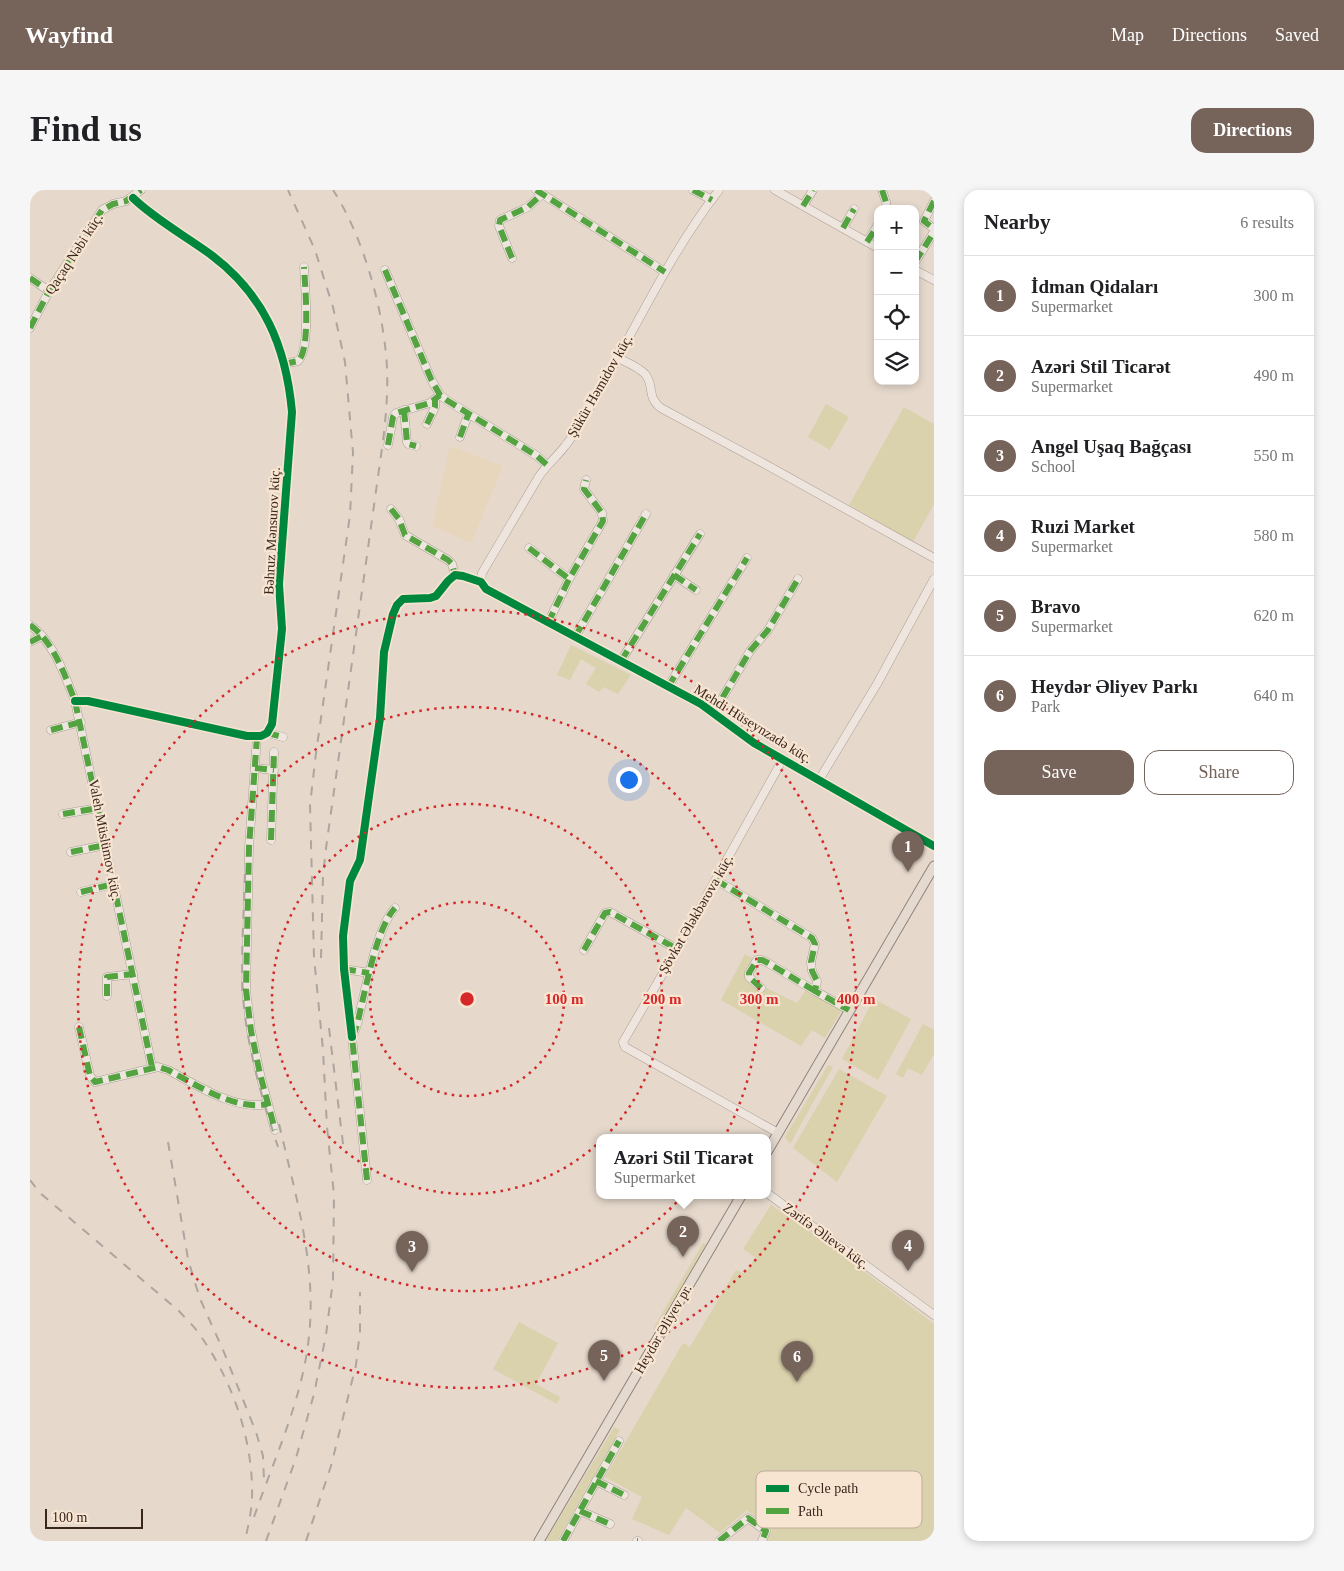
<!DOCTYPE html>
<html lang="en">
<head>
<meta charset="utf-8">
<style>
	body { margin:0; font-family:Georgia,serif; background:#f6f6f6; color:#202124 }
	.controls { position:absolute; right:15px; top:15px; display:grid; overflow:hidden; border-radius:10px; box-shadow:0 2px 8px #0003 }
	.controls button { width:45px; height:45px; display:grid; place-items:center; padding:0; border:0; border-bottom:1px solid #e0e0e0; background:#fff; color:#202124; font:25px sans-serif }
	.scale { position:absolute; left:15px; bottom:12px; width:98px; box-sizing:border-box; padding-left:5px; border:2px solid #3a251c; border-top:0; font-size:14px; line-height:18px; white-space:nowrap; color:#3a251c; -webkit-text-stroke:4px #f8e5d1; paint-order:stroke }
	.you { position:absolute; left:598px; top:589px; width:18px; height:18px; margin:-12px; border:4px solid #fff; border-radius:50%; background:#1a73e8; box-shadow:0 0 0 8px #1a73e833 }
	.badge { display:grid; place-items:center; width:32px; height:32px; border-radius:50%; background:#76645a; color:#fff; font-size:16px; font-weight:700 }
	.pin { position:absolute; translate:-50% -41px; filter:drop-shadow(0 1px 2px #0008) }
	.pin::after { content:''; position:absolute; top:26px; width:18px; height:15px; background:inherit; clip-path:polygon(0 0,100% 0,50% 100%) }
	.popup { position:absolute; left:566px; top:944px; width:175px; height:65px; box-sizing:border-box; display:grid; place-content:center; border-radius:10px; background:#fff; filter:drop-shadow(0 1px 4px #0005); font-size:16px; white-space:nowrap; color:#757577 }
	.popup b { font-size:19px; color:#202124 }
	.popup::after { content:''; position:absolute; left:50%; top:100%; margin-left:-10px; border:10px solid transparent; border-top-color:#fff }
	.list { margin:0; padding:0; list-style:none }
	h2 { display:flex; justify-content:space-between; align-items:center; height:65px; margin:0; padding:0 20px; font-size:21px }
	h2 small { font-size:16px; font-weight:400; color:#757577 }
	.list li { display:grid; grid-template-columns:32px 1fr auto; gap:15px; align-items:center; box-sizing:border-box; height:80px; padding:0 20px; border-top:1px solid #e0e0e0 }
	.list b { display:block; font-size:19px; white-space:nowrap }
	.list p { margin:0; font-size:16px; white-space:nowrap; color:#757577 }
	.list em { font-size:16px; font-style:normal; color:#757577 }
	.actions { display:flex; gap:10px; padding:15px 20px }
	.actions a { flex:1; padding:11px 0; border:1px solid #76645a; border-radius:15px; text-align:center; font-size:18px; color:#76645a }
	.actions .main { background:#76645a; color:#fff }
	.icon { flex:none; width:28px; height:28px; fill:none; stroke:currentColor; stroke-width:2; stroke-linecap:round; stroke-linejoin:round }
	.map { position:relative; flex:none; width:904px; height:1351px; overflow:hidden; border-radius:15px }
	header { display:flex; align-items:center; gap:30px; box-sizing:border-box; height:70px; padding:0 25px; background:#76645a; color:#fff }
	header strong { font-size:24px }
	nav { display:flex; gap:28px; margin-inline-start:auto; font-size:18px }
	.intro { display:flex; align-items:center; justify-content:space-between; box-sizing:border-box; height:120px; padding:0 30px }
	h1 { margin:0; font-size:35px }
	.button { padding:12px 22px; border-radius:15px; background:#76645a; color:#fff; font-size:18px; font-weight:700 }
	main { display:flex; gap:30px; padding:0 30px }
	aside { flex:1; background:#fff; border-radius:15px; box-shadow:0 2px 8px #0003 }
	.map>svg:first-child { display:block }
</style>
</head>
<body>
<header>
<strong>Wayfind</strong>
<nav><a>Map</a><a>Directions</a><a>Saved</a></nav>
</header>
<div class="intro"><h1>Find us</h1><a class="button">Directions</a></div>
<main>
<div class="map">
<svg width="904" height="1351" viewBox="0 0 904 1351">
	<rect width="100%" height="100%" fill="#e6d9cc"/>
	<polygon fill="#e7d5bc" points="420,256 473,276 441,353 402,336"/>
	<g fill="#dad1ad">
		<polygon points="796,214 819,227 800,260 778,247"/>
		<polygon points="874,217 904,234 904,314 883,352 819,315"/>
		<polygon points="541,455 601,485 588,504 573,497 569,502 556,494 566,478 551,469 540,490 527,485"/>
		<polygon points="715,764 729,772 720,790 767,813 776,800 812,820 795,848 782,840 771,856 691,810"/>
		<polygon points="844,809 881,829 848,890 812,869"/>
		<polygon points="893,834 904,840 904,864 892,885 878,878 873,888 866,884"/>
		<polygon points="798,875 803,877 760,954 755,947"/>
		<polygon points="809,879 857,906 807,992 763,958"/>
		<polygon points="741,1015 798,1054 904,1134 904,1351 736,1351 742,1340 717,1320 690,1343 656,1318 639,1345 602,1329 612,1307 575,1287 653,1153 660,1157 706,1080 715,1084 725,1067 713,1059"/>
		<polygon points="673,1053 676,1054 626,1140 623,1139"/>
		<polygon points="489,1132 528,1153 506,1194 530,1207 527,1214 463,1179"/>
		<polygon points="584,1237 590,1240 527,1351 516,1351"/>
	</g>
	<g fill="none" stroke-linecap="round" stroke-linejoin="round">
		<g stroke="#ab9e95" stroke-width="9">
			<g id="minor">
				<polyline points="506,0 635,82"/>
				<polyline points="663,0 682,10"/>
				<polyline points="745,0 848,58"/>
				<polyline points="852,0 856,12 857,19"/>
				<polyline points="904,11 894,31 904,39"/>
				<polyline points="773,16 783,0"/>
				<polyline points="813,38 824,19"/>
				<polyline points="837,52 848,35"/>
				<polyline points="482,68 469,36 470,30 498,17 512,4"/>
				<polyline points="885,72 904,42"/>
				<polyline points="355,80 401,189 410,205 418,211 507,266 517,275"/>
				<polyline points="885,80 904,90"/>
				<polyline points="0,88 19,101"/>
				<polyline points="0,138 19,101 72,20 83,14 96,11 111,0"/>
				<path d="M588,168C596,172 609,177 615,184C625,195 616,207 631,218L733,273L904,368"/>
				<path d="M254,174L268,171C281,160 275,95 274,77"/>
				<polyline points="374,220 377,252 378,254 386,256"/>
				<polyline points="397,234 405,217 405,210"/>
				<polyline points="430,247 438,225"/>
				<polyline points="358,255 363,227 366,223 400,213 410,205"/>
				<polyline points="361,319 369,329 375,345 418,370 422,374 425,385"/>
				<polyline points="499,358 539,389"/>
				<polyline points="644,385 666,400"/>
				<polyline points="451,392 456,399 671,514 724,553 904,656"/>
				<path d="M451,392L452,383L508,288C516,275 527,267 535,256C542,248 547,239 552,230C599,154 634,71 689,0"/>
				<polyline points="518,433 539,389 573,331 572,323 554,299 556,290"/>
				<path d="M0,435C24,452 35,486 45,511L122,877"/>
				<polyline points="545,447 616,324"/>
				<polyline points="0,452 12,446"/>
				<polyline points="591,471 670,344"/>
				<polyline points="638,497 717,368"/>
				<path d="M45,511H58L217,546H231L237,543L242,534L252,439L249,394L262,222C256,156 234,104 180,64C154,45 126,30 103,8"/>
				<polyline points="682,522 687,517 720,461 738,440 768,389"/>
				<polyline points="21,540 51,532"/>
				<polyline points="237,543 253,547"/>
				<polyline points="227,547 219,657 216,800 221,841 230,884 245,940"/>
				<polyline points="225,578 244,580"/>
				<polyline points="789,590 847,494 904,389"/>
				<polyline points="33,624 68,618"/>
				<polyline points="241,650 244,562"/>
				<polyline points="41,662 75,655"/>
				<polyline points="686,690 782,748 785,754 781,772 782,781 787,791 785,801 819,820"/>
				<polyline points="51,702 83,694"/>
				<polyline points="554,760 575,723 580,722 647,759"/>
				<polyline points="314,779 339,783"/>
				<polyline points="731,798 719,787 719,783 727,770 732,770 738,773 785,801"/>
				<polyline points="77,806 77,787 103,784"/>
				<path d="M49,837L60,886L65,892L128,877L138,880C165,894 205,921 237,914"/>
				<path d="M322,847L314,779L313,746L320,691L330,670L350,528L355,454L363,424L367,415L373,409C383,406 396,411 405,406C414,401 415,390 425,385L433,386L451,392"/>
				<polyline points="748,943 595,857 593,852 647,759 753,569"/>
				<path d="M337,990L322,847C328,837 329,824 332,813C338,788 348,736 365,718"/>
				<polyline points="737,1003 904,1125"/>
				<polyline points="566,1291 594,1305"/>
				<polyline points="550,1321 580,1334"/>
				<polyline points="533,1351 589,1251"/>
				<polyline points="607,1351 608,1351"/>
				<polyline points="689,1351 718,1328 736,1341 732,1351"/>
			</g>
		</g>
		<g stroke="#90847c" stroke-width="11">
			<g id="major">
				<polyline points="737,962 904,676"/>
				<polyline points="509,1351 711,1006"/>
			</g>
		</g>
		<use href="#minor" stroke="#eee6de" stroke-width="8"/>
		<use href="#major" stroke="#e5dacf" stroke-width="9"/>
		<g stroke="#ada59e" stroke-width="2" stroke-dasharray="9 9" stroke-linecap="butt">
			<path d="M215,684C214,731 209,779 215,826C221,871 234,914 248,957"/>
			<path d="M291,768L293,686L296,658L353,251C356,226 358,202 357,178C354,121 334,48 303,0"/>
			<polyline points="299,838 314,962"/>
			<polyline points="138,952 158,1069 165,1093 171,1111 193,1160 226,1242 233,1266 234,1290"/>
			<path d="M0,990L10,1003L149,1121C155,1128 162,1134 167,1141C202,1188 224,1251 222,1310C221,1324 218,1337 215,1351"/>
			<path d="M224,1327C244,1269 273,1208 279,1146C287,1072 264,1001 248,929"/>
			<polyline points="236,1351 266,1268 284,1204 296,1145 303,1090 304,1005 297,937 293,860 284,767 280,615 286,563 320,325 323,263 315,172 303,117 285,60 258,0"/>
			<polyline points="276,1351 301,1276 326,1175 330,1141 330,1102"/>
		</g>
		<g stroke="#54a341" stroke-width="6" stroke-dasharray="12 6" stroke-linecap="butt">
			<polyline points="506,0 635,82"/>
			<polyline points="663,0 682,10"/>
			<polyline points="852,0 856,12 857,19"/>
			<polyline points="904,11 894,31 904,39"/>
			<polyline points="773,16 783,0"/>
			<polyline points="813,38 824,19"/>
			<polyline points="837,52 848,35"/>
			<polyline points="482,68 469,36 470,30 498,17 512,4"/>
			<polyline points="885,72 904,42"/>
			<polyline points="355,80 401,189 410,205 418,211 507,266 517,275"/>
			<polyline points="0,88 19,101"/>
			<polyline points="0,138 19,101 72,20 83,14 96,11 111,0"/>
			<path d="M254,174L268,171C281,160 275,95 274,77"/>
			<polyline points="374,220 377,252 378,254 386,256"/>
			<polyline points="397,234 405,217 405,210"/>
			<polyline points="430,247 438,225"/>
			<polyline points="358,255 363,227 366,223 400,213 410,205"/>
			<polyline points="361,319 369,329 375,345 418,370 422,374 425,385"/>
			<polyline points="499,358 539,389"/>
			<polyline points="644,385 666,400"/>
			<polyline points="518,433 539,389 573,331 572,323 554,299 556,290"/>
			<path d="M0,435C24,452 35,486 45,511L122,877"/>
			<polyline points="545,447 616,324"/>
			<polyline points="0,452 12,446"/>
			<polyline points="591,471 670,344"/>
			<polyline points="638,497 717,368"/>
			<polyline points="682,522 687,517 720,461 738,440 768,389"/>
			<polyline points="21,540 51,532"/>
			<polyline points="237,543 253,547"/>
			<polyline points="227,547 219,657 216,800 221,841 230,884 245,940"/>
			<polyline points="225,578 244,580"/>
			<polyline points="33,624 68,618"/>
			<polyline points="241,650 244,562"/>
			<polyline points="41,662 75,655"/>
			<polyline points="686,690 782,748 785,754 781,772 782,781 787,791 785,801 819,820"/>
			<polyline points="51,702 83,694"/>
			<polyline points="554,760 575,723 580,722 647,759"/>
			<polyline points="314,779 339,783"/>
			<polyline points="731,798 719,787 719,783 727,770 732,770 738,773 785,801"/>
			<polyline points="77,806 77,787 103,784"/>
			<path d="M49,837L60,886L65,892L128,877L138,880C165,894 205,921 237,914"/>
			<path d="M337,990L322,847C328,837 329,824 332,813C338,788 348,736 365,718"/>
			<polyline points="566,1291 594,1305"/>
			<polyline points="550,1321 580,1334"/>
			<polyline points="533,1351 589,1251"/>
			<polyline points="607,1351 608,1351"/>
			<polyline points="689,1351 718,1328 736,1341 732,1351"/>
		</g>
		<g stroke="#f8e5d1" stroke-width="11">
			<g id="cycleway">
				<path d="M45,511H58L217,546H231L237,543L242,534L252,439L249,394L262,222C256,156 234,104 180,64C154,45 126,30 103,8"/>
				<polyline points="322,847 314,779 313,746 320,691 330,670 350,528 354,462 363,424 367,415 373,409 400,408 406,406 418,391 425,385 433,386 451,392 456,399 671,514 724,553 904,656"/>
			</g>
		</g>
		<use href="#cycleway" stroke="#00873e" stroke-width="8"/>
	</g>
	<g fill="none" stroke="#d62828" stroke-width="2.5" stroke-dasharray="2.5 5">
		<circle cx="437" cy="809" r="97"/>
		<circle cx="437" cy="809" r="195"/>
		<circle cx="437" cy="809" r="292"/>
		<circle cx="437" cy="809" r="389"/>
	</g>
	<g text-anchor="middle" dominant-baseline="central" stroke-width="4.5" stroke-linejoin="round" paint-order="stroke">
		<g font-size="14" fill="#3a251c" stroke="#f8e5d1">
			<text transform="translate(44 64) rotate(-57)">Qaçaq Nəbi küç.</text>
			<text transform="translate(570 196) rotate(-60)">Şükür Həmidov küç.</text>
			<text transform="translate(242 341) rotate(-87)">Bəhruz Mənsurov küç.</text>
			<text transform="translate(723 534) rotate(32)">Mehdi Hüseynzadə küç.</text>
			<text transform="translate(75 650) rotate(79)">Valeh Müslümov küç.</text>
			<text transform="translate(666 724) rotate(-60)">Şövkət Ələkbərova küç.</text>
			<text transform="translate(796 1046) rotate(36)">Zərifə Əlieva küç.</text>
			<text transform="translate(633 1139) rotate(-60)">Heydər Əliyev pr.</text>
		</g>
	</g>
	<rect x="726" y="1281" width="166" height="57" rx="8" fill="#f8e5d1" stroke="#bfab9b" stroke-width="1"/>
	<rect x="736" y="1295" width="23" height="7" fill="#00873e"/>
	<rect x="736" y="1318" width="23" height="6" fill="#54a341"/>
	<g font-size="14" fill="#3a251c">
		<text x="768" y="1303">Cycle path</text>
		<text x="768" y="1326">Path</text>
	</g>
	<circle cx="437" cy="809" r="8" fill="#d62828" stroke="#f8e5d1" stroke-width="2.5"/>
	<g font-size="15" text-anchor="middle" font-weight="bold" fill="#d62828" stroke="#f8e5d1" stroke-width="4.5" stroke-linejoin="round" paint-order="stroke">
		<text x="534" y="814">100 m</text>
		<text x="632" y="814">200 m</text>
		<text x="729" y="814">300 m</text>
		<text x="826" y="814">400 m</text>
	</g>
</svg>
<div class="controls">
<button>+</button>
<button>−</button>
<button><svg class="icon" aria-label="locate" viewBox="0 0 24 24"><circle cx="12" cy="12" r="6"/><path d="M12 2v4M12 18v4M2 12h4M18 12h4"/></svg></button>
<button><svg class="icon" aria-label="layers" viewBox="0 0 24 24"><path d="M12 4l9 5-9 5-9-5zM3 14l9 5 9-5"/></svg></button>
</div>
<div class="scale">100 m</div>
<div class="you"></div>
<div class="pin badge" style="left:878px;top:682px">1</div>
<div class="pin badge" style="left:653px;top:1067px">2</div>
<div class="popup"><b>Azəri Stil Ticarət</b>Supermarket</div>
<div class="pin badge" style="left:382px;top:1082px">3</div>
<div class="pin badge" style="left:878px;top:1081px">4</div>
<div class="pin badge" style="left:574px;top:1191px">5</div>
<div class="pin badge" style="left:767px;top:1192px">6</div>
</div>
<aside>
<h2>Nearby<small>6 results</small></h2>
<ul class="list">
<li><span class="badge">1</span><div><b>İdman Qidaları</b><p>Supermarket</p></div><em>300 m</em></li>
<li><span class="badge">2</span><div><b>Azəri Stil Ticarət</b><p>Supermarket</p></div><em>490 m</em></li>
<li><span class="badge">3</span><div><b>Angel Uşaq Bağçası</b><p>School</p></div><em>550 m</em></li>
<li><span class="badge">4</span><div><b>Ruzi Market</b><p>Supermarket</p></div><em>580 m</em></li>
<li><span class="badge">5</span><div><b>Bravo</b><p>Supermarket</p></div><em>620 m</em></li>
<li><span class="badge">6</span><div><b>Heydər Əliyev Parkı</b><p>Park</p></div><em>640 m</em></li>
</ul>
<div class="actions"><a class="main">Save</a><a>Share</a></div>
</aside>
</main>
</body>
</html>
